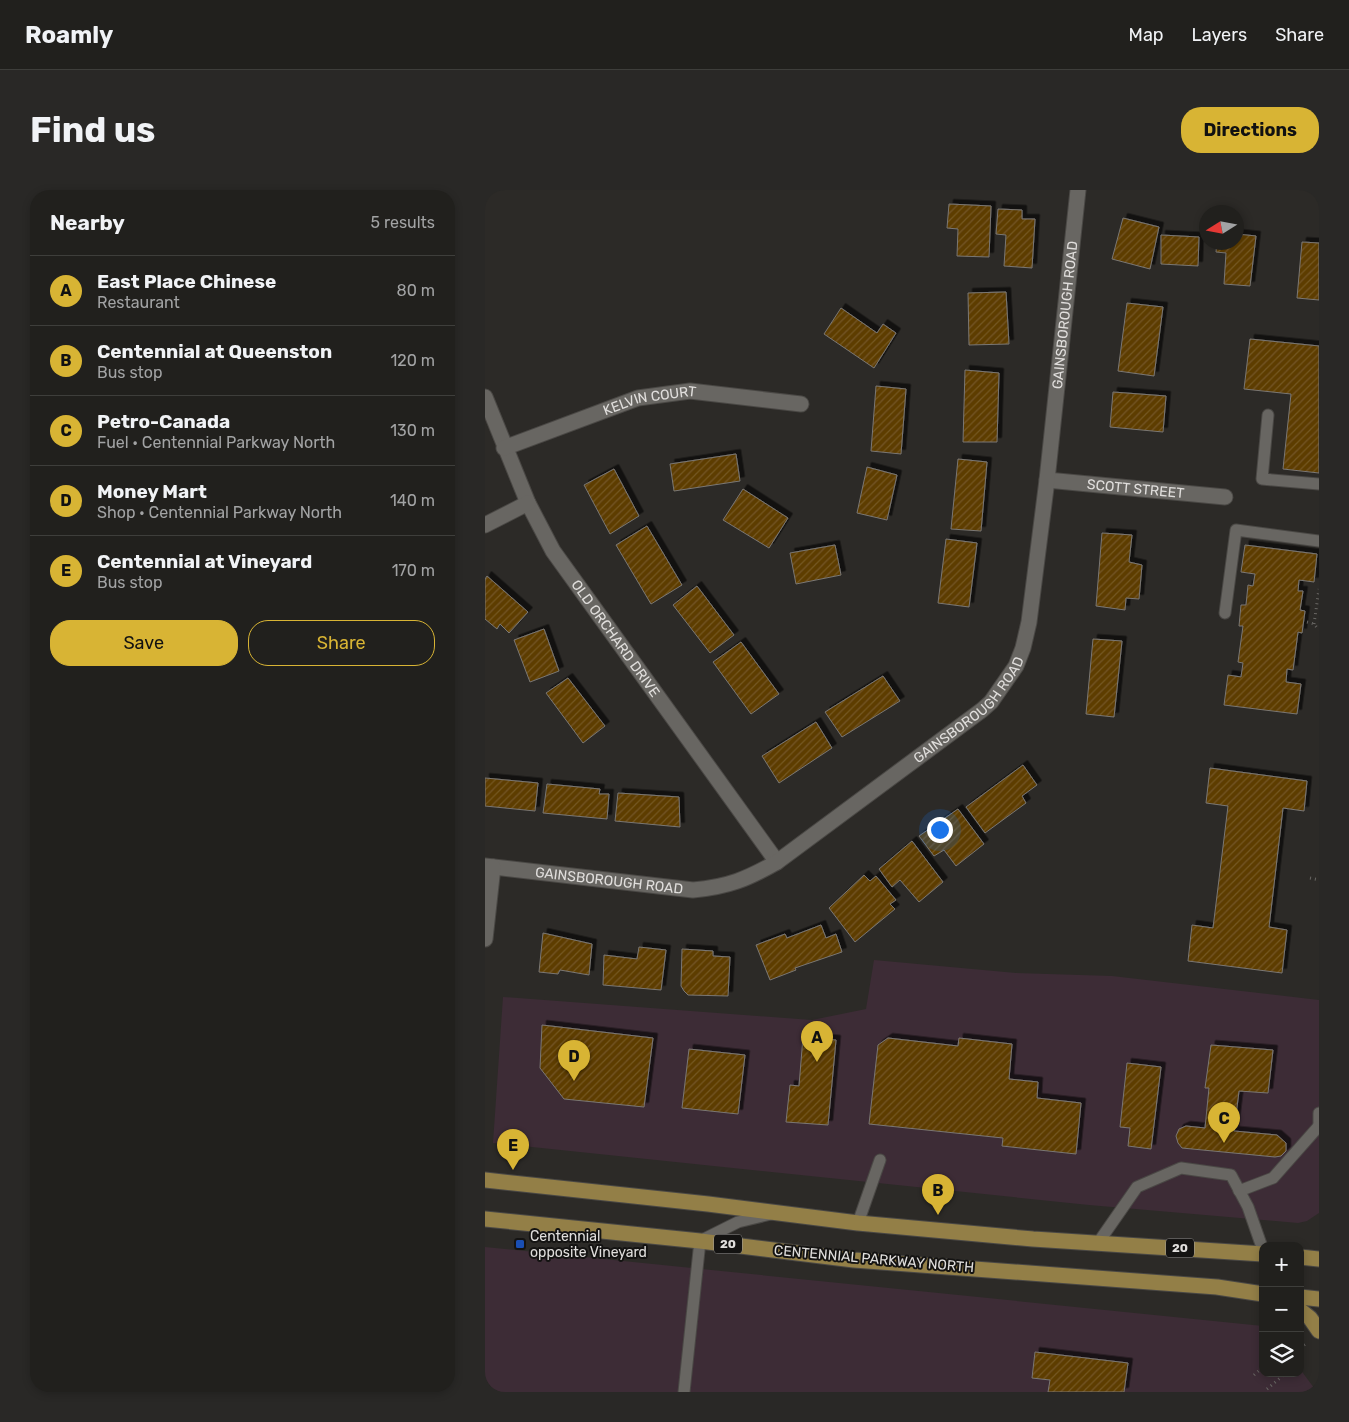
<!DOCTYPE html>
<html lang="en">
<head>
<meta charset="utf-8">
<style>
	body { margin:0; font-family:Rubik,sans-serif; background:#292826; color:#f1f3f6 }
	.controls { position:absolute; right:15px; bottom:15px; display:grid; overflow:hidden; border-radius:10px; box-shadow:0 2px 8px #0003 }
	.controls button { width:45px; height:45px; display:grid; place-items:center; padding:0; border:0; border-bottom:1px solid #3e3e3b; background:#21201d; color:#f1f3f6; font:25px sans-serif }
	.compass { position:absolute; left:714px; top:15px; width:45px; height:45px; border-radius:50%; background:#21201d; box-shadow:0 2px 8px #0003; rotate:259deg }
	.you { position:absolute; left:454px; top:639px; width:18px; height:18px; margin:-12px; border:4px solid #fff; border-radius:50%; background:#1a73e8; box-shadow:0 0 0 8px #1a73e833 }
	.badge { display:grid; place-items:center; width:32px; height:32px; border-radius:50%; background:#d8b434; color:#111; font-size:16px; font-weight:700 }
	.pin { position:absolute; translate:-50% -41px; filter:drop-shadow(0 1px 2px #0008) }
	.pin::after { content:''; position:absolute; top:26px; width:18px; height:15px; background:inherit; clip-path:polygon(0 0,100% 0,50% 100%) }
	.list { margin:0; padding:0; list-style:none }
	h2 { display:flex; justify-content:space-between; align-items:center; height:65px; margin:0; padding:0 20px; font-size:21px }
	h2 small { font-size:16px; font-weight:400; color:#a2a3a4 }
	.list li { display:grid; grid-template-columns:32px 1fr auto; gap:15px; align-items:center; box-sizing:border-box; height:70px; padding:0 20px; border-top:1px solid #3e3e3b }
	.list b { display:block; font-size:19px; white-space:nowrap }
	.list p { margin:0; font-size:16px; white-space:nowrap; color:#a2a3a4 }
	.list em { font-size:16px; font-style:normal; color:#a2a3a4 }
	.actions { display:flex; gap:10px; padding:15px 20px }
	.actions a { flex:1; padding:11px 0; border:1px solid #d8b434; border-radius:20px; text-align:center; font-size:18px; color:#d8b434 }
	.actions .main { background:#d8b434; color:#111 }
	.icon { flex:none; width:28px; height:28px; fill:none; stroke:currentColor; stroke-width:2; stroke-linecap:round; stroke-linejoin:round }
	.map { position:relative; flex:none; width:834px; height:1202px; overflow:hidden; border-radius:20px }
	header { display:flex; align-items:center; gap:30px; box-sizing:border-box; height:70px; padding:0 25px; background:#21201d; border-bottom:1px solid #3e3e3b }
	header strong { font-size:24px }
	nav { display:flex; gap:28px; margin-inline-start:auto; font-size:18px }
	.intro { display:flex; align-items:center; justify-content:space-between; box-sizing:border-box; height:120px; padding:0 30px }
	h1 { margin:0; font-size:35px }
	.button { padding:12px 22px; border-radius:20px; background:#d8b434; color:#111; font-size:18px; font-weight:700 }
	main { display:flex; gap:30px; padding:0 30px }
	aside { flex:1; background:#21201d; border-radius:20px; box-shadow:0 2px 8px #0003 }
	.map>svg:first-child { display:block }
</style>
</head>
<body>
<header>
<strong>Roamly</strong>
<nav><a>Map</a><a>Layers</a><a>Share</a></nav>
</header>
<div class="intro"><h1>Find us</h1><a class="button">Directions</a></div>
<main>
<aside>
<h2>Nearby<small>5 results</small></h2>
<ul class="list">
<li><span class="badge">A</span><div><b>East Place Chinese</b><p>Restaurant</p></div><em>80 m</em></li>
<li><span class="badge">B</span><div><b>Centennial at Queenston</b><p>Bus stop</p></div><em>120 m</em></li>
<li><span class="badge">C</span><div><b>Petro-Canada</b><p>Fuel · Centennial Parkway North</p></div><em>130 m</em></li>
<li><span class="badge">D</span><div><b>Money Mart</b><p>Shop · Centennial Parkway North</p></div><em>140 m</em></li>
<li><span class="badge">E</span><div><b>Centennial at Vineyard</b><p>Bus stop</p></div><em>170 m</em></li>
</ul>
<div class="actions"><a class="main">Save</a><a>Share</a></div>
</aside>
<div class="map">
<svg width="834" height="1202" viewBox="0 0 834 1202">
	<defs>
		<pattern id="building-hatch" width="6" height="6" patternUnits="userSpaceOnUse" patternTransform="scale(1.25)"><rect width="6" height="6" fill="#5d3c00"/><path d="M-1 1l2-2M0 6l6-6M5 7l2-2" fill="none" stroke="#745825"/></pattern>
		<filter id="shadow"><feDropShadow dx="4.5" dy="-4.5" stdDeviation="0" flood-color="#0009"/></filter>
	</defs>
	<rect width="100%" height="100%" fill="#2c2a27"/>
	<g fill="#3d2c36">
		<polygon points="389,770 531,783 627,786 834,810 834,1023 822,1031 813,1033 604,1015 8,953 18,807 327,830 381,819"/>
		<polygon points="0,1057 778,1136 778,1183 815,1183 815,1179 832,1202 0,1202"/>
	</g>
	<g fill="url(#building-hatch)" stroke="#7a7774" filter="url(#shadow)">
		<polygon points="464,14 506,16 504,67 472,66 473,39 462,38"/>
		<polygon points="513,19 537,20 537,29 550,29 547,78 519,76 521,45 511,44"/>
		<polygon points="638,28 674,37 665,79 627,69"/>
		<polygon points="752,44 771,46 765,96 739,94 741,63 731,62 732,52 752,52"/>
		<polygon points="676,45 714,47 713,76 676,74"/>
		<polygon points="817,52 834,53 834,110 812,108"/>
		<polygon points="521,102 524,154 484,155 483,103"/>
		<polygon points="642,113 678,117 669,186 633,181"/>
		<polygon points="356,118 392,143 398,134 411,143 389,178 339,144"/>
		<polygon points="765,149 834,156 834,283 798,279 806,204 759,199"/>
		<polygon points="480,180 514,183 512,252 478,252"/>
		<polygon points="391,196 421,199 416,264 386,261"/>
		<polygon points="628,202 681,206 678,242 625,237"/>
		<polygon points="251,264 255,291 189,301 185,274"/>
		<polygon points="473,269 502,272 496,341 466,339"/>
		<polygon points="382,277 412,285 402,330 372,323"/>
		<polygon points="129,279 154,326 125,344 99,295"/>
		<polygon points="258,299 303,328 284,358 238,330"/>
		<polygon points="162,336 197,395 166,414 131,355"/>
		<polygon points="617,343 647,345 644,372 657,375 654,409 641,408 640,420 611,416"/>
		<polygon points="461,349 492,353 484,417 453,413"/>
		<polygon points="350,355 356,385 311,394 305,363"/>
		<polygon points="760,355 832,364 829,392 814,390 813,401 818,401 815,420 820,421 817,443 813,442 808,480 802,479 801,492 816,494 812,524 739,515 743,485 756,487 758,473 753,472 758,436 754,436 756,415 761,415 763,395 768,396 770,384 756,382"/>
		<polygon points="2,386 43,422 24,443 15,434 12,439 0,429 0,389"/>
		<polygon points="212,396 249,445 225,463 188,415"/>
		<polygon points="59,439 74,481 45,492 29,450"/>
		<polygon points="608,449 637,451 629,527 601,524"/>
		<polygon points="256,452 294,504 266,524 228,472"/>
		<polygon points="398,486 415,511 357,547 340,522"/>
		<polygon points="83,488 120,536 98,553 61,503"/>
		<polygon points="331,532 347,558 294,593 277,566"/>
		<polygon points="538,575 552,595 537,606 541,613 500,643 481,617"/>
		<polygon points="725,578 822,591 819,621 798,618 784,737 802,740 797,783 703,771 707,735 728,738 743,616 721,613"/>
		<polygon points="0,588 53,593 50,621 0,616"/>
		<polygon points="62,594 115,599 114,604 124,604 122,629 58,623"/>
		<polygon points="133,603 194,607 195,637 130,631"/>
		<polygon points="473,619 499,654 471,676 459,660 449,666 434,646"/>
		<polygon points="427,651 458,692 434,712 415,690 407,697 394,679"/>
		<polygon points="379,685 385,691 391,686 411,710 405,714 410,719 370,752 344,718"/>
		<polygon points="336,735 341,748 351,744 357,762 310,778 311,780 285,790 271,755 300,744 302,748"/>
		<polygon points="58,743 107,754 104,785 75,780 73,784 54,782"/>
		<polygon points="154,757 181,760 176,800 118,795 119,765 152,769"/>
		<polygon points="197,759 228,761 228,766 245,767 243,806 203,805 199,801 196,796"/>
		<polygon points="57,835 168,848 159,917 79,909 55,878"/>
		<polygon points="318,847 351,850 343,935 301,932 305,895 314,896"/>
		<polygon points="403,848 473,856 474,848 527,854 524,889 553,892 552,908 596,913 591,964 517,956 518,948 384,934 393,855"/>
		<polygon points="726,855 788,860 783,903 754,901 749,941 792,945 801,953 801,961 796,966 790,967 697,958 693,953 691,946 694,939 701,936 720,938 724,898 720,898"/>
		<polygon points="204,859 260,865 253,924 197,918"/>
		<polygon points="642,873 676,877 666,959 643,956 645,938 635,937"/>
		<polygon points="550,1162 643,1173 639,1202 563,1202 565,1190 547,1188"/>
	</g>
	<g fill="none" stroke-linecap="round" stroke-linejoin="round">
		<g stroke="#4a4845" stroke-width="13">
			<g id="service">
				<polyline points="783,225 777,289 834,294"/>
				<polyline points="740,423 751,340 834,351"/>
				<polyline points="834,923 834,938"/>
				<polyline points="754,1001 788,988 833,937"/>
				<polyline points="373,1033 395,970"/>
				<polyline points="613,1053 652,997 696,978 746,985 763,1017 778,1060"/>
				<polyline points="199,1202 215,1051 253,1032 286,1024"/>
			</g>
		</g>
		<g stroke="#4a4845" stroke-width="17">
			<g id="minor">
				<path id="s1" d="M0,207L43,313L68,361L292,672"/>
				<path id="s2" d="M19,258L153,208L205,201L316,214"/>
				<path id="s3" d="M562,290L740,307"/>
				<polyline points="0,335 43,313"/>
				<path id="s4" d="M0,676L208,700C243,697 262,689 292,672L497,520L506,512L531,476L538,458L544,432L562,290L593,0"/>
				<polyline points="0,749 8,677"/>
			</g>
		</g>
		<g stroke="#4a4845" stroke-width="17">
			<g id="primary">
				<polyline points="0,990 223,1014 373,1033 548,1049 778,1064"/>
				<polyline points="0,1029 215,1051 369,1070 732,1097 778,1104"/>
				<polyline points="815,1067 834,1069"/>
				<polyline points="815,1107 834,1109"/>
				<polyline points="815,1120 825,1128 834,1141"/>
			</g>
		</g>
		<g stroke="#696764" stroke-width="3" stroke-dasharray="1 4" stroke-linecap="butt">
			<polyline points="822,432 829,434 834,440"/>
			<polyline points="829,434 834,399"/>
			<polyline points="825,688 834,690"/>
			<polyline points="815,1158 822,1153"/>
			<polyline points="769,1185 778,1177"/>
			<polyline points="782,1199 801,1183"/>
		</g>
		<use href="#service" stroke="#686662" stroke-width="11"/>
		<use href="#minor" stroke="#686662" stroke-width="15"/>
		<use href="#primary" stroke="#937f47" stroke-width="15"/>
	</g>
	<rect fill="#1a4fb4" stroke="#141312" stroke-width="2" x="30" y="1049" width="10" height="10" rx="2.5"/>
	<g text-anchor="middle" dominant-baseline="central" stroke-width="4" stroke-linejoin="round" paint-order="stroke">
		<g fill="#141312" stroke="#a3a19f" stroke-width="1">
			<rect x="229" y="1044.5" width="28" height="19" rx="4"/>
			<rect x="681" y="1048.5" width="28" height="19" rx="4"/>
		</g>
		<g font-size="12" font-weight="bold" fill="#e0dedc">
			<text x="243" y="1054">20</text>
			<text x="695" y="1058">20</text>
		</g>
		<g font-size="14" fill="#e0dedc" stroke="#141312">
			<text stroke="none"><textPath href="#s4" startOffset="965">GAINSBOROUGH ROAD</textPath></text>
			<text stroke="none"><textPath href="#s2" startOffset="154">KELVIN COURT</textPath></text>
			<text stroke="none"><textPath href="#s3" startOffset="89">SCOTT STREET</textPath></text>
			<text stroke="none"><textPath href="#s1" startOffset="276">OLD ORCHARD DRIVE</textPath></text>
			<text stroke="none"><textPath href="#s4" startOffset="545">GAINSBOROUGH ROAD</textPath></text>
			<text stroke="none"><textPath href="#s4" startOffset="125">GAINSBOROUGH ROAD</textPath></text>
			<text transform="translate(389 1069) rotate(5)">CENTENNIAL PARKWAY NORTH</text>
		</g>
		<g font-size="14" fill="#e0dedc" stroke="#141312" text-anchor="start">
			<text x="45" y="1046">Centennial<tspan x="45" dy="16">opposite Vineyard</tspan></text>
		</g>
	</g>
</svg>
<div class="controls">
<button>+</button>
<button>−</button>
<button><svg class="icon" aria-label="layers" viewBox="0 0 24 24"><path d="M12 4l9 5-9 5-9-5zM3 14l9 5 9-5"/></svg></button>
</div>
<svg class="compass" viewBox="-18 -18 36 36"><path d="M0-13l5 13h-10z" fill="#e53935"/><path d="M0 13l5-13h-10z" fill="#a2a3a4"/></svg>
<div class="you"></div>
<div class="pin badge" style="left:332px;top:872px">A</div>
<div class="pin badge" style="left:453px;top:1025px">B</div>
<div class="pin badge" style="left:739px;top:953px">C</div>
<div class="pin badge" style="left:89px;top:891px">D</div>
<div class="pin badge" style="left:28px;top:980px">E</div>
</div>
</main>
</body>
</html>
